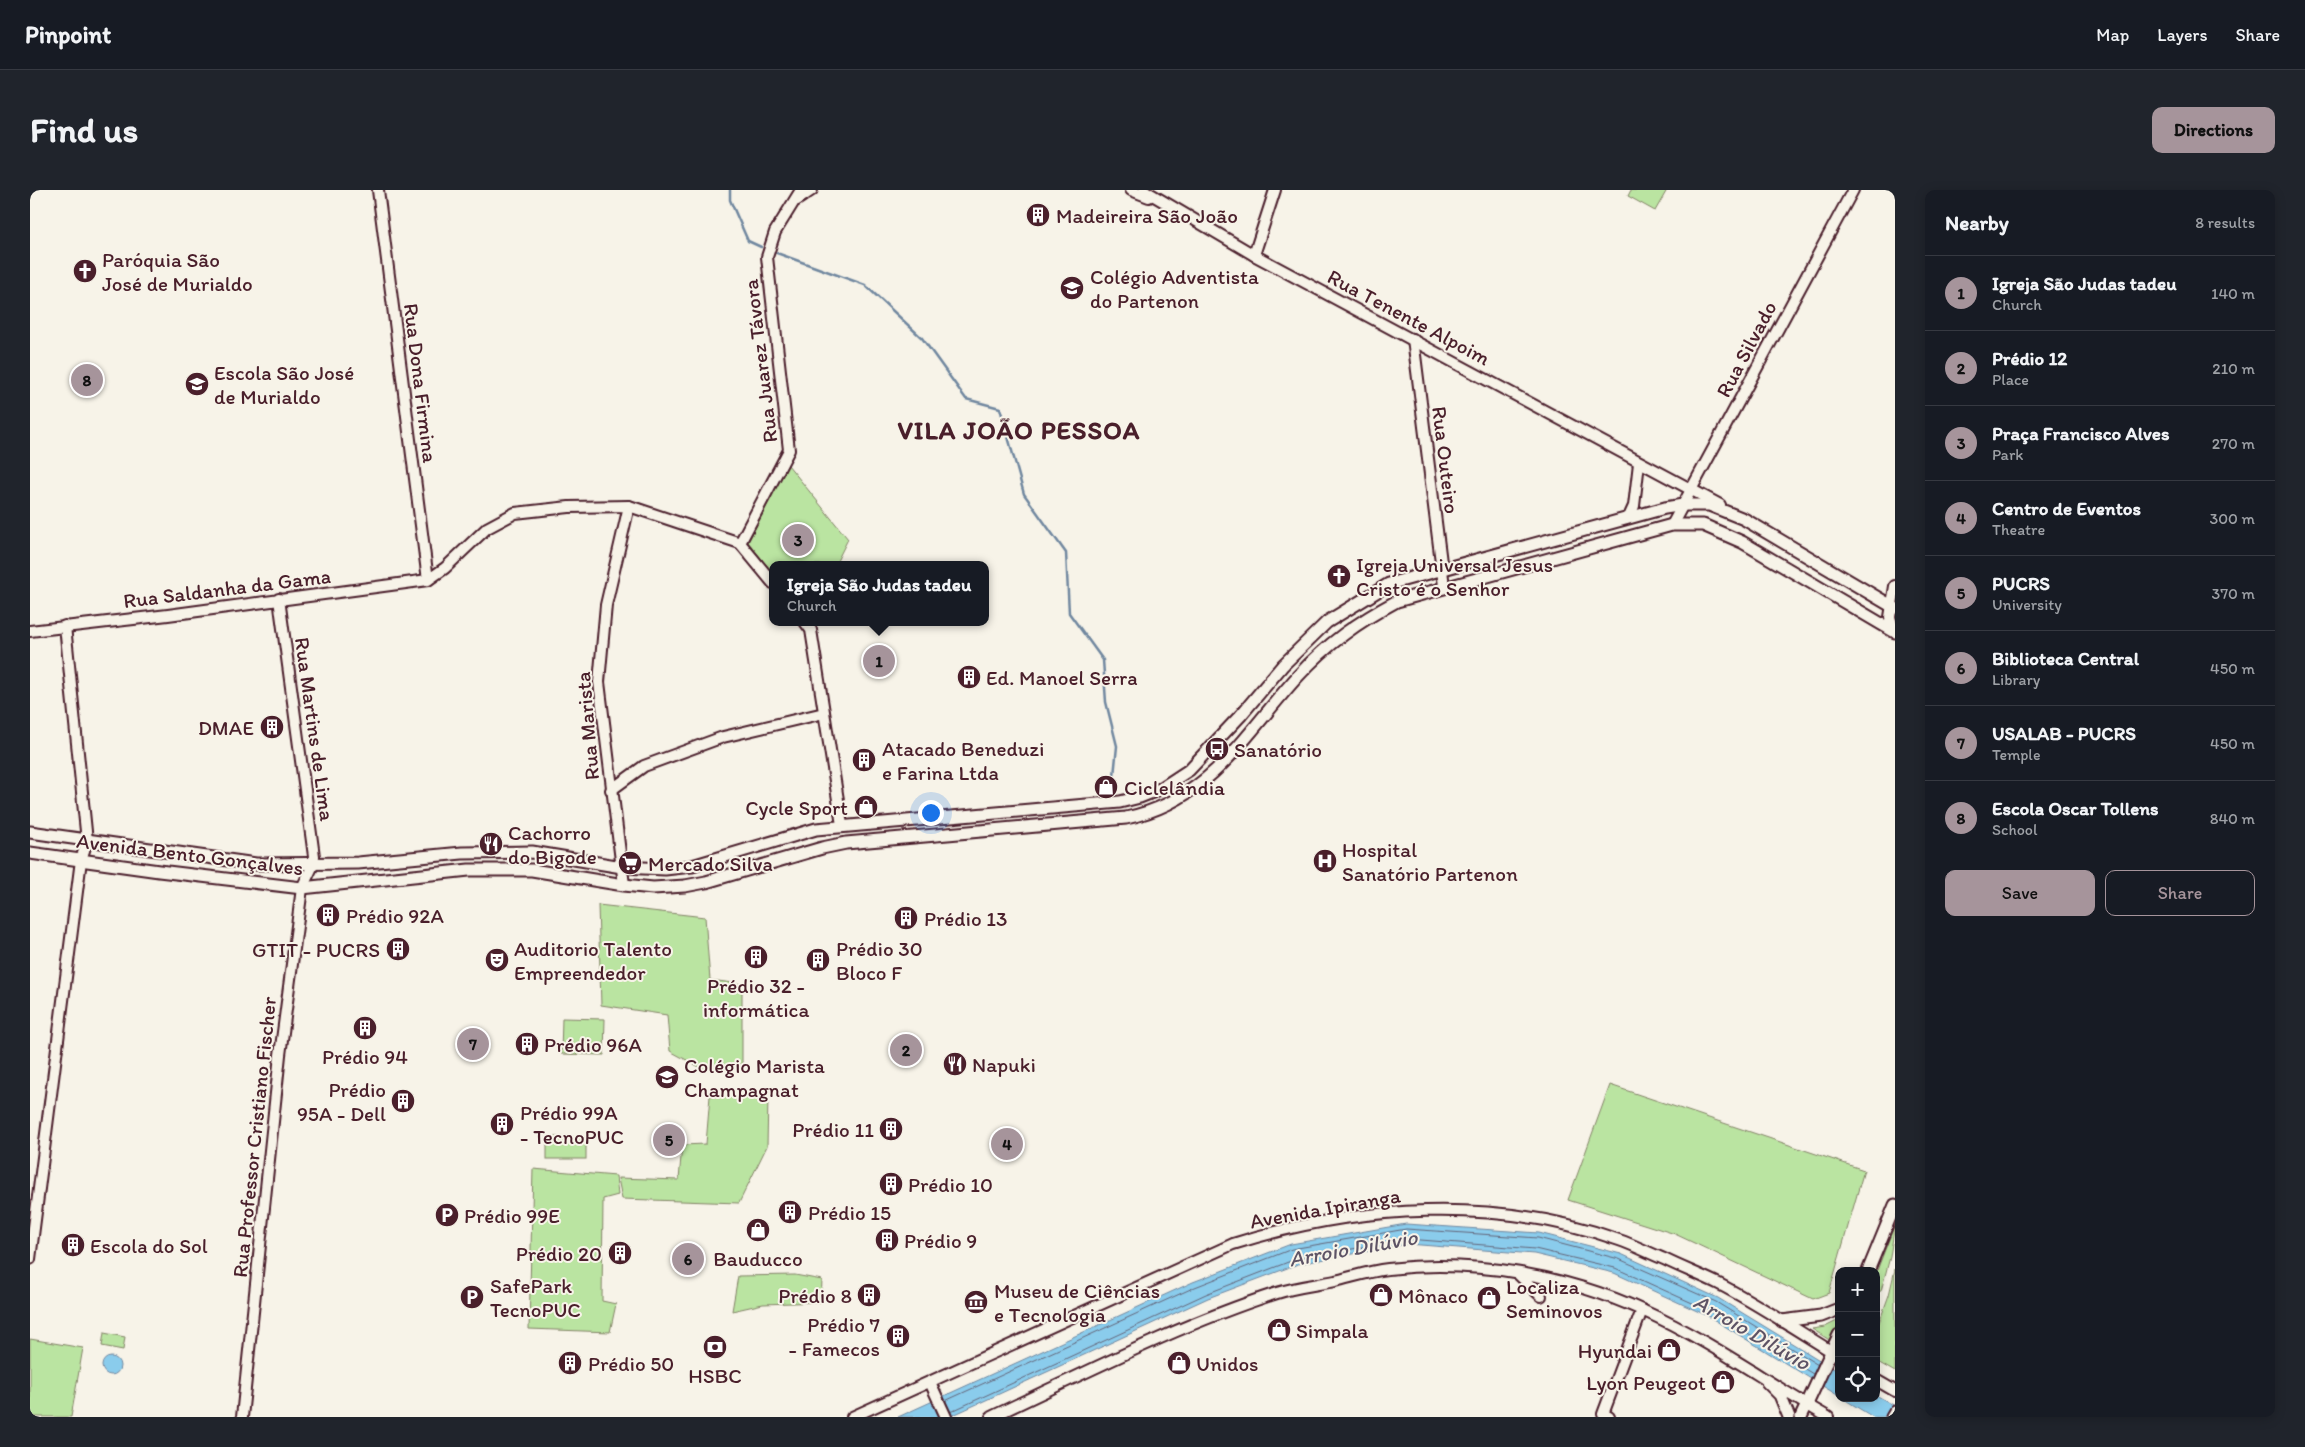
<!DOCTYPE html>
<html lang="en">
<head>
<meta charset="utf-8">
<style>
	body { margin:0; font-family:Itim,sans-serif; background:#20242c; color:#f1f3f6 }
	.controls { position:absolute; right:15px; bottom:15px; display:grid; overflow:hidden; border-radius:10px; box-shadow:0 2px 12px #0003 }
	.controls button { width:45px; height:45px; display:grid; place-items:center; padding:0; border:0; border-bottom:1px solid #363941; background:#171b24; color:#f1f3f6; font:25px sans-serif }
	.you { position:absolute; left:900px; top:622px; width:18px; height:18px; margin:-12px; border:4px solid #fff; border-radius:50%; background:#1a73e8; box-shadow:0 0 0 8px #1a73e833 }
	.badge { display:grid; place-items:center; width:32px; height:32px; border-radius:50%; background:#a6949b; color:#111; font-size:16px; font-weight:700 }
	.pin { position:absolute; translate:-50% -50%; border:2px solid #fff; box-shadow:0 1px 5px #0006 }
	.popup { position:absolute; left:739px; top:371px; width:220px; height:65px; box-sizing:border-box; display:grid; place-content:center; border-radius:10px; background:#171b24; filter:drop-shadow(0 1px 4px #0005); font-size:16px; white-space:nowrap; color:#9ea1a6 }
	.popup b { font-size:19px; color:#f1f3f6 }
	.popup::after { content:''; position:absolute; left:50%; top:100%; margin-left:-10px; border:10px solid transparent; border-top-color:#171b24 }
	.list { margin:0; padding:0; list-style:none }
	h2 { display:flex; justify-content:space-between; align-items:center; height:65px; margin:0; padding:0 20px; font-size:21px }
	h2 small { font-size:16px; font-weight:400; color:#9ea1a6 }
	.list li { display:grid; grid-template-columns:32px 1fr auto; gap:15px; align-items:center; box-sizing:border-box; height:75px; padding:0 20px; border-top:1px solid #363941 }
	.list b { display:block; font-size:19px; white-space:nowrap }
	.list p { margin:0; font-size:16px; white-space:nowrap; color:#9ea1a6 }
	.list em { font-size:16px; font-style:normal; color:#9ea1a6 }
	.actions { display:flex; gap:10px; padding:15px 20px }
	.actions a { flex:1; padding:11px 0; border:1px solid #a6949b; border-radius:10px; text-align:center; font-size:18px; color:#a6949b }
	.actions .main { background:#a6949b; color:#111 }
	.icon { flex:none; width:28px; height:28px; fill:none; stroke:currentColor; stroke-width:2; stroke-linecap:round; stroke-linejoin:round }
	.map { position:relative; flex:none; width:1865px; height:1227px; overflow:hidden; border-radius:10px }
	header { display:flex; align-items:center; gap:30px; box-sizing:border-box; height:70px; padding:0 25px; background:#171b24; border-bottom:1px solid #363941 }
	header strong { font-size:24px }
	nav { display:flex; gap:28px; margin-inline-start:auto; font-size:18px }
	.intro { display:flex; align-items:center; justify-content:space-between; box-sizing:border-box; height:120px; padding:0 30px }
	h1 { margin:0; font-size:35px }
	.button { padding:12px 22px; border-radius:10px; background:#a6949b; color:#111; font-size:18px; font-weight:700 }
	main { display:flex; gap:30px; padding:0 30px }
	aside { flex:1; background:#171b24; border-radius:10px; box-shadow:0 2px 12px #0003 }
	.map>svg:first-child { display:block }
</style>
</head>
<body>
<header>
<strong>Pinpoint</strong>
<nav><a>Map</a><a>Layers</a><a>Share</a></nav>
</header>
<div class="intro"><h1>Find us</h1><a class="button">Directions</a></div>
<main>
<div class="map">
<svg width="1865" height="1227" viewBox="0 0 1865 1227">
	<rect width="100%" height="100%" fill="#f7f3e8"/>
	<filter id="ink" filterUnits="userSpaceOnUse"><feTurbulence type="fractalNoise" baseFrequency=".02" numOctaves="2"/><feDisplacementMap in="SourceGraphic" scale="10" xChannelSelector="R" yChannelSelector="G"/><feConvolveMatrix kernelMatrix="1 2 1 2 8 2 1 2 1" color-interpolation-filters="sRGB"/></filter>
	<g filter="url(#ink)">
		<g fill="#bae4a1" stroke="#828266">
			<polygon points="1601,0 1637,0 1625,21 1598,6"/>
			<polygon points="758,275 818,349 805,375 743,375 743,383 718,352"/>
			<polygon points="568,715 675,727 680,790 712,794 712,874 673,879 640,861 637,825 571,815"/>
			<polygon points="532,828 575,829 574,865 531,864"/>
			<polygon points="1580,895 1834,980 1799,1103 1783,1109 1645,1044 1538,1010"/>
			<polygon points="680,906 738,908 737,956 709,1013 592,1009 588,988 649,990 652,955 676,954"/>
			<rect x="517" y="947" width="39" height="22"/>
			<polygon points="503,979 586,986 588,1005 573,1009 572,1111 586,1114 580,1142 499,1139"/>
			<polygon points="1865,1034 1860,1067 1851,1101 1846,1102 1846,1083"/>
			<polygon points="1865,1079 1865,1182 1846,1171 1846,1141 1859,1105"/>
			<polygon points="765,1085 792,1090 791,1112 733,1114 702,1121 708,1086"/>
			<polygon points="1809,1130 1809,1134 1801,1151 1782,1139 1795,1137"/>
			<polygon points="74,1143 95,1147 93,1160 72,1156"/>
			<polygon points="0,1149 53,1158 41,1227 0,1227"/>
		</g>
		<g fill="#8accec" stroke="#70879f">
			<polygon points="1376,1034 1509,1043 1591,1064 1688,1108 1809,1182 1809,1206 1678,1126 1584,1083 1504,1064 1378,1054 1268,1074 1178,1108 919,1227 868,1227 1163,1092 1261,1054"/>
			<circle cx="81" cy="1176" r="9"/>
			<polygon points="1846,1205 1865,1216 1865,1227 1843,1227 1812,1208 1846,1208"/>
		</g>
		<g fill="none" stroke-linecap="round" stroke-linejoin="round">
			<g stroke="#646478" stroke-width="1">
				<polyline points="915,1211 1165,1097 1262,1059 1376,1039 1508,1048 1589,1069 1686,1112 1788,1175"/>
				<polyline points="920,1222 1176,1104 1266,1069 1378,1049 1505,1059 1585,1078 1680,1121 1783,1184"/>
			</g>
			<g stroke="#70879f" stroke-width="2.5">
				<polyline points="700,0 700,10 718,51 731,57"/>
				<polyline points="744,62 835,95 892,148 936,209 970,218 994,304 1036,363 1039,423 1073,470 1076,512 1087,556 1083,596"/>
			</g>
			<g stroke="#4a1f2b" stroke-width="14">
				<g id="secondary">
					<polyline points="348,0 398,390"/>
					<polyline points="1101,0 1119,7"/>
					<polyline points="1114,0 1224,65 1690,315"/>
					<polyline points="767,10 782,0"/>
					<polyline points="1224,65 1245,0"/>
					<polyline points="1383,149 1414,396"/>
					<polyline points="1599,327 1604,316 1609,273"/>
					<polyline points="1642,335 1823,0"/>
					<polyline points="710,353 759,260 737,67 745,42 771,0"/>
					<polyline points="775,432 781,440 812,635"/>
					<polyline points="0,441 138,425 398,390 415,378 457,338 485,323 539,317 599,316 710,353 743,393"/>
					<polyline points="1864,441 1860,427 1865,396"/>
					<polyline points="581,600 614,576 693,547 794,523"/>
					<polyline points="594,695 569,492 576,415 599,316"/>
					<polyline points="0,1069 51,670 57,651 35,436"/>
					<polyline points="1488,1084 1511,1106"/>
					<polyline points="1846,1190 1865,1201"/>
					<polyline points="900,1192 916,1227"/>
					<polyline points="212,1227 250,865 272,698 283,675 284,666 249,409"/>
					<path d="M822,1227L1203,1054C1326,1015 1466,1006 1589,1050C1604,1055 1619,1063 1634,1069C1652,1078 1671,1085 1689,1094C1730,1115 1769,1142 1809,1166"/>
					<path d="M961,1227C1055,1183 1148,1135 1247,1103C1266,1097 1286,1095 1305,1091C1322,1087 1340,1081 1358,1079C1444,1069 1535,1085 1614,1121C1679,1150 1736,1192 1798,1227"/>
					<polyline points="1579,1227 1573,1224 1612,1120"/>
				</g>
			</g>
			<g stroke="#4a1f2b" stroke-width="15">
				<g id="primary">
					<polyline points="0,642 226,674 328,673 432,663 502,662 592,677 635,679 662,676 786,639 1090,612 1110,607 1130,599 1159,580 1211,525 1253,475 1297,432 1359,394 1635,318 1653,315 1679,315 1714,329 1865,418"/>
					<path d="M0,663L129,681L272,698L439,680H502L594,695L623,698L655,696L676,692L792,658L816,653L1096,628C1180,611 1215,544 1268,486C1298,453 1328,432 1367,411L1642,335H1673L1712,352L1865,442"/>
					<polyline points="1838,1081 1865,1015"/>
					<polyline points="1752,1131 1791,1126 1809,1119"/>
					<polyline points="1737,1192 1750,1205 1759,1227"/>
					<polyline points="1771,1227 1809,1145"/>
					<polyline points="1862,1227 1865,1222"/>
				</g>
			</g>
			<use href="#secondary" stroke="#f7f3e8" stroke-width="10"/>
			<use href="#primary" stroke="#f7f3e8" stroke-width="11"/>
		</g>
	</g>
	<defs>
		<g id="building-disc" transform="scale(1.25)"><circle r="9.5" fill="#4a1f2b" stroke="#f7f3e8"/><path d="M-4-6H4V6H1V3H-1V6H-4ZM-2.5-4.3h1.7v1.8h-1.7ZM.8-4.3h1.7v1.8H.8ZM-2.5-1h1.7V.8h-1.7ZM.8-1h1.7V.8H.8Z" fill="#fff"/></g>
		<g id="church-disc" transform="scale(1.25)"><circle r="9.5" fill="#4a1f2b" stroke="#f7f3e8"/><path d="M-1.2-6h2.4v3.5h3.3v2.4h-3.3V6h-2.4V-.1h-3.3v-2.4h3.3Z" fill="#fff"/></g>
		<g id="school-disc" transform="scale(1.25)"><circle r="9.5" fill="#4a1f2b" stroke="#f7f3e8"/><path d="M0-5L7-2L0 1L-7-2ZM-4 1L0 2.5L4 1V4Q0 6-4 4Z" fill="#fff"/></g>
		<g id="bus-disc" transform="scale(1.25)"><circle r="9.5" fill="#4a1f2b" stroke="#f7f3e8"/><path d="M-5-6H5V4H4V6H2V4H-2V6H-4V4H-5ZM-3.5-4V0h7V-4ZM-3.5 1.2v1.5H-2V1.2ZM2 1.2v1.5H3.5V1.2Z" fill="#fff"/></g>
		<g id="shop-disc" transform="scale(1.25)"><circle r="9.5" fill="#4a1f2b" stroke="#f7f3e8"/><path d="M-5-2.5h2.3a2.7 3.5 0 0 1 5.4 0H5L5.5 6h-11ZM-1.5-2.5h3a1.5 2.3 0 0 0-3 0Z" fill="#fff"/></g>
		<g id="restaurant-disc" transform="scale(1.25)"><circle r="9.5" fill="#4a1f2b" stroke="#f7f3e8"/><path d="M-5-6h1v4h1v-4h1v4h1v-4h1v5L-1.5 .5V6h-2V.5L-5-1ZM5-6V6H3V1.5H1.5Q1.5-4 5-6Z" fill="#fff"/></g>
		<g id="hospital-disc" transform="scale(1.25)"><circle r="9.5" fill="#4a1f2b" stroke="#f7f3e8"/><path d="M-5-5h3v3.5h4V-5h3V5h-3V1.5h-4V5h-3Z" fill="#fff"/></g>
		<g id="supermarket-disc" transform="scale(1.25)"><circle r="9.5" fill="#4a1f2b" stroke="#f7f3e8"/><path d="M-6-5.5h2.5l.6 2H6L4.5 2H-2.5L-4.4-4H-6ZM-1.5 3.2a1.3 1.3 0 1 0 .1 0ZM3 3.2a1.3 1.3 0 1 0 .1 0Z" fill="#fff"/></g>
		<g id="theatre-disc" transform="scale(1.25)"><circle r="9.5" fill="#4a1f2b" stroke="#f7f3e8"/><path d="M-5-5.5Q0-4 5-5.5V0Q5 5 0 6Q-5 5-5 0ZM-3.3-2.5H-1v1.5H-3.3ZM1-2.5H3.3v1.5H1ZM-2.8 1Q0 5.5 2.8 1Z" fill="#fff"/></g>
		<g id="parking-disc" transform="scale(1.25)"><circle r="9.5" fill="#4a1f2b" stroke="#f7f3e8"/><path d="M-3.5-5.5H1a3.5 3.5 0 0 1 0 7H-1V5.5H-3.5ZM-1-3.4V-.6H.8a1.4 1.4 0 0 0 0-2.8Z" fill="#fff"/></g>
		<g id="museum-disc" transform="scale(1.25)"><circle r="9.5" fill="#4a1f2b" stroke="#f7f3e8"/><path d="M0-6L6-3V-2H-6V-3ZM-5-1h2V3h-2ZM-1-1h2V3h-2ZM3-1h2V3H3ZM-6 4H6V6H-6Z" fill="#fff"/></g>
		<g id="bank-disc" transform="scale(1.25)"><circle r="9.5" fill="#4a1f2b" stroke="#f7f3e8"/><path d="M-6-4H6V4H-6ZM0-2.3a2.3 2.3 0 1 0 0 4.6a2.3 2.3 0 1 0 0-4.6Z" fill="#fff"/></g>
	</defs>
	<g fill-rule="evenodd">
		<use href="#building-disc" x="1008" y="25"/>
		<use href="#church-disc" x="55" y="81"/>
		<use href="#school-disc" x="1042" y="98"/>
		<use href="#school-disc" x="167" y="194"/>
		<use href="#church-disc" x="1309" y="386"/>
		<use href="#building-disc" x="939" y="487"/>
		<use href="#building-disc" x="242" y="537"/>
		<use href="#bus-disc" x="1187" y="559"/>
		<use href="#building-disc" x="834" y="570"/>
		<use href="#shop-disc" x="1076" y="597"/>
		<use href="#shop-disc" x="836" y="617"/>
		<use href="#restaurant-disc" x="461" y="654"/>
		<use href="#hospital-disc" x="1295" y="671"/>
		<use href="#supermarket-disc" x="600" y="673"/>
		<use href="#building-disc" x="298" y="725"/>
		<use href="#building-disc" x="876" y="728"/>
		<use href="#building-disc" x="368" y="759"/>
		<use href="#building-disc" x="726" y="767"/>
		<use href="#theatre-disc" x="467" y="770"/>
		<use href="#building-disc" x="788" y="770"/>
		<use href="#building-disc" x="335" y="838"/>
		<use href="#building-disc" x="497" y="854"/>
		<use href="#restaurant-disc" x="925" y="874"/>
		<use href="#school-disc" x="637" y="887"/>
		<use href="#building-disc" x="373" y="911"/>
		<use href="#building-disc" x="472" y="934"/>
		<use href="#building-disc" x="861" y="939"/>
		<use href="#building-disc" x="861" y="994"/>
		<use href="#building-disc" x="760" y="1022"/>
		<use href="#parking-disc" x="417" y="1025"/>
		<use href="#shop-disc" x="728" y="1040"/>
		<use href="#building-disc" x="857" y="1050"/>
		<use href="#building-disc" x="43" y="1055"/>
		<use href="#building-disc" x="590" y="1063"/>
		<use href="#building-disc" x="839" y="1105"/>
		<use href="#shop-disc" x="1351" y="1105"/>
		<use href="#parking-disc" x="442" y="1107"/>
		<use href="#shop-disc" x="1459" y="1108"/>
		<use href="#museum-disc" x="946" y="1112"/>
		<use href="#shop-disc" x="1249" y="1140"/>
		<use href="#building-disc" x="868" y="1146"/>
		<use href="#bank-disc" x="685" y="1157"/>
		<use href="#shop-disc" x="1639" y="1160"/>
		<use href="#building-disc" x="540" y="1173"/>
		<use href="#shop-disc" x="1149" y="1173"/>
		<use href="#shop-disc" x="1693" y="1192"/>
	</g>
	<g text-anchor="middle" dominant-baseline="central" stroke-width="4" stroke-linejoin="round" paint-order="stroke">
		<g font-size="21" fill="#4a1f2b" stroke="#f7f3e8" text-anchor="start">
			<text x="1026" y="25">Madeireira São João</text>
			<text x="72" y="69">Paróquia São<tspan x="72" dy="24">José de Murialdo</tspan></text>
			<text x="1060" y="86">Colégio Adventista<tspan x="1060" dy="24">do Partenon</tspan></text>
			<text x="184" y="182">Escola São José<tspan x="184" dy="24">de Murialdo</tspan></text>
			<text x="1326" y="374">Igreja Universal Jesus<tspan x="1326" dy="24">Cristo é o Senhor</tspan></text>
			<text x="956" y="487">Ed. Manoel Serra</text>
			<text x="224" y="537" text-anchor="end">DMAE</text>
			<text x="852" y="558">Atacado Beneduzi<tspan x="852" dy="24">e Farina Ltda</tspan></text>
			<text x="1204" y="559">Sanatório</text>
			<text x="1094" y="597">Ciclelândia</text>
			<text x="818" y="617" text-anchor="end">Cycle Sport</text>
			<text x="478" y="642">Cachorro<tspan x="478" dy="24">do Bigode</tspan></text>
			<text x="1312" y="659">Hospital<tspan x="1312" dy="24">Sanatório Partenon</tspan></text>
			<text x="618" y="673">Mercado Silva</text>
			<text x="316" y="725">Prédio 92A</text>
			<text x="894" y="728">Prédio 13</text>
			<text x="484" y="758">Auditorio Talento<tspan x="484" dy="24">Empreendedor</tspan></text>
			<text x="806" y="758">Prédio 30<tspan x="806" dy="24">Bloco F</tspan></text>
			<text x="350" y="759" text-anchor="end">GTIT - PUCRS</text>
			<text x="726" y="795" text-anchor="middle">Prédio 32 -<tspan x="726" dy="24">informática</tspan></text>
			<text x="514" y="854">Prédio 96A</text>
			<text x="335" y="866" text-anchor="middle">Prédio 94</text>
			<text x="942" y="874">Napuki</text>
			<text x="654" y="875">Colégio Marista<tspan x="654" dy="24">Champagnat</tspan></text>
			<text x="356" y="899" text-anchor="end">Prédio<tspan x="356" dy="24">95A - Dell</tspan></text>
			<text x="490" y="922">Prédio 99A<tspan x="490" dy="24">- TecnoPUC</tspan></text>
			<text x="844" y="939" text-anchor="end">Prédio 11</text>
			<text x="878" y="994">Prédio 10</text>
			<text x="778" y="1022">Prédio 15</text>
			<text x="434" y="1025">Prédio 99E</text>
			<text x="874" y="1050">Prédio 9</text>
			<text x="60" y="1055">Escola do Sol</text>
			<text x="572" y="1063" text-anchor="end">Prédio 20</text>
			<text x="728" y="1068" text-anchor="middle">Bauducco</text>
			<text x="460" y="1095">SafePark<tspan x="460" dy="24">TecnoPUC</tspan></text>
			<text x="1476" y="1096">Localiza<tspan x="1476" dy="24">Seminovos</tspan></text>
			<text x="964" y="1100">Museu de Ciências<tspan x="964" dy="24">e Tecnologia</tspan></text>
			<text x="822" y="1105" text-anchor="end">Prédio 8</text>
			<text x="1368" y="1105">Mônaco</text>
			<text x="850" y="1134" text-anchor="end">Prédio 7<tspan x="850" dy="24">- Famecos</tspan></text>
			<text x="1266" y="1140">Simpala</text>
			<text x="1622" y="1160" text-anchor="end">Hyundai</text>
			<text x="558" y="1173">Prédio 50</text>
			<text x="1166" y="1173">Unidos</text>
			<text x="685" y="1185" text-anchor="middle">HSBC</text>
			<text x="1676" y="1192" text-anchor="end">Lyon Peugeot</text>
		</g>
		<g font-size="21" fill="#4a1f2b" stroke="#f7f3e8">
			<text transform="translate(1379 127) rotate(28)">Rua Tenente Alpoim</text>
			<text transform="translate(1716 159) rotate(-62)">Rua Silvado</text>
			<text transform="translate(730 171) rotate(-97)">Rua Juarez Távora</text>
			<text transform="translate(391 193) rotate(83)">Rua Dona Firmina</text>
			<text transform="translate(1416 270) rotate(83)">Rua Outeiro</text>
			<text transform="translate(197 398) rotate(-7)">Rua Saldanha da Gama</text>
			<text transform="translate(557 536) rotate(-95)">Rua Marista</text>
			<text transform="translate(285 539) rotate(82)">Rua Martins de Lima</text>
			<text transform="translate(160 664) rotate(7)">Avenida Bento Gonçalves</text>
			<text transform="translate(224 947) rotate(-84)">Rua Professor Cristiano Fischer</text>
			<text transform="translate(1295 1018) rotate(-10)">Avenida Ipiranga</text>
		</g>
		<g font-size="22" font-style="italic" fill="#5d5365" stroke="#f7f3e8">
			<text transform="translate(1323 1058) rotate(-10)">Arroio Dilúvio</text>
			<text transform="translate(1722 1142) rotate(30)">Arroio Dilúvio</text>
		</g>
		<g font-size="26" font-weight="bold" letter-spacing="1" fill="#4a1f2b" stroke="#f7f3e8">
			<text x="989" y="240">VILA JOÃO PESSOA</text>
		</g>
	</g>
</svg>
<div class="controls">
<button>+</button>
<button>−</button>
<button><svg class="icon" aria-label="locate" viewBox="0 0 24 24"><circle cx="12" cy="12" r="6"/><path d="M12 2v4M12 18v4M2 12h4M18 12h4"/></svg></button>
</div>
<div class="you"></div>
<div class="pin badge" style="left:849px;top:471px">1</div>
<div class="popup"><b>Igreja São Judas tadeu</b>Church</div>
<div class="pin badge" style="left:876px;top:860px">2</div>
<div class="pin badge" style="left:768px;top:350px">3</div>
<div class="pin badge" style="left:977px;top:954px">4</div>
<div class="pin badge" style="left:639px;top:950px">5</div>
<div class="pin badge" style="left:658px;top:1069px">6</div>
<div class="pin badge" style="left:443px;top:854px">7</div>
<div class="pin badge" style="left:57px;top:190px">8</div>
</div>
<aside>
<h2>Nearby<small>8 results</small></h2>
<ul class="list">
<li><span class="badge">1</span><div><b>Igreja São Judas tadeu</b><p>Church</p></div><em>140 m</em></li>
<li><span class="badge">2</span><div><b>Prédio 12</b><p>Place</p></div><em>210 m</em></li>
<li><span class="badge">3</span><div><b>Praça Francisco Alves</b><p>Park</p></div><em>270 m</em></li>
<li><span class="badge">4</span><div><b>Centro de Eventos</b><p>Theatre</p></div><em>300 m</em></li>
<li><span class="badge">5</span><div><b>PUCRS</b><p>University</p></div><em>370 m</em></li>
<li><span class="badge">6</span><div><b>Biblioteca Central</b><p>Library</p></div><em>450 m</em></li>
<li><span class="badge">7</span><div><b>USALAB - PUCRS</b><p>Temple</p></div><em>450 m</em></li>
<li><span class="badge">8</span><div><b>Escola Oscar Tollens</b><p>School</p></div><em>840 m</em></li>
</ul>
<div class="actions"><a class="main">Save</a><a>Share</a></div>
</aside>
</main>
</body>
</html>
